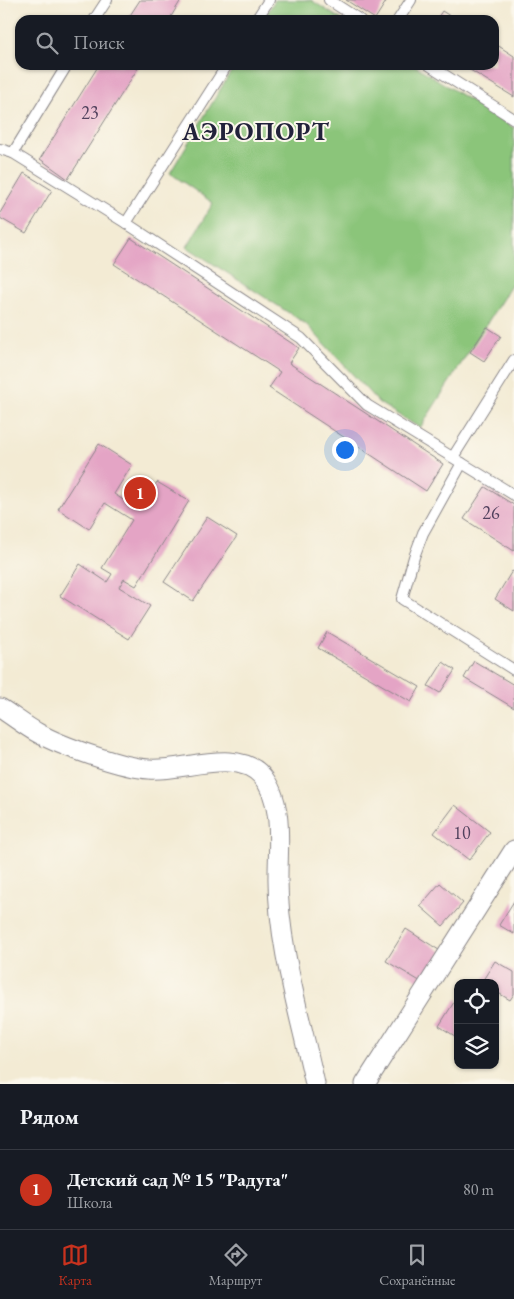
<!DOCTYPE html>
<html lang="ru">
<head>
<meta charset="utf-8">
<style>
	body { margin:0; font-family:"EB Garamond",serif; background:#20242c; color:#f1f3f6 }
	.controls { position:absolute; right:15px; bottom:15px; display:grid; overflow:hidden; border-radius:10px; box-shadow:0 1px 4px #0004 }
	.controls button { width:45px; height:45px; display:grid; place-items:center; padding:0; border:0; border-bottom:1px solid #363941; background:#171b24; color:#f1f3f6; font:25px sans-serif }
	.you { position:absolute; left:344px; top:449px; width:18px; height:18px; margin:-12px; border:4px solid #fff; border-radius:50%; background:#1a73e8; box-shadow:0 0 0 8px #1a73e833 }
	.badge { display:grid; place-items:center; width:32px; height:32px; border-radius:50%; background:#c8321e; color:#fff; font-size:16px; font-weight:700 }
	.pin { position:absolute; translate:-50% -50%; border:2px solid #fff; box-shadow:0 1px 5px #0006 }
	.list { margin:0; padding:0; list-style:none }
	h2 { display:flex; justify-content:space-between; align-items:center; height:65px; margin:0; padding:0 20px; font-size:21px }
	h2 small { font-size:16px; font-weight:400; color:#9ea1a6 }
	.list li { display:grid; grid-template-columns:32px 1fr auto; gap:15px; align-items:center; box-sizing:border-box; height:80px; padding:0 20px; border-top:1px solid #363941 }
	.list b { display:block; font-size:19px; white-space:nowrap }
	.list p { margin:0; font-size:16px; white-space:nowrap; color:#9ea1a6 }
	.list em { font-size:16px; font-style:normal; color:#9ea1a6 }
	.icon { flex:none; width:28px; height:28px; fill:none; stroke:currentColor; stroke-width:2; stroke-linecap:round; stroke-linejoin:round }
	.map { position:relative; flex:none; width:514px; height:1084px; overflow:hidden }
	.search { position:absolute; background:#171b24; box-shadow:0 1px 4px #0004; left:15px; right:15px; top:15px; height:55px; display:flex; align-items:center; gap:12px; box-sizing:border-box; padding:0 18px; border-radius:15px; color:#9ea1a6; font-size:19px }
	.sheet { height:145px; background:#171b24 }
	nav { display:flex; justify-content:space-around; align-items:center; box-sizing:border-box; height:70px; border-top:1px solid #363941; background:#171b24; font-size:14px; color:#9ea1a6 }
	nav a { display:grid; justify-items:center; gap:2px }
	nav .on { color:#c8321e }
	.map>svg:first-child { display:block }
</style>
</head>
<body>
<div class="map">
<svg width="514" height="1084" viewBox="0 0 514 1084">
	<rect width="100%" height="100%" fill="#fbf7ec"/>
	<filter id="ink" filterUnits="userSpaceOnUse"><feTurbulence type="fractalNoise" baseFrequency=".02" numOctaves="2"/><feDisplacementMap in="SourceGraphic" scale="10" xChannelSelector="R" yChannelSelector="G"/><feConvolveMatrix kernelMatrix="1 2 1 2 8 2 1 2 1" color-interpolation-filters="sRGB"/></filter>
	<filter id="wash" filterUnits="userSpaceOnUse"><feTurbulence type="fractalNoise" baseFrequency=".0096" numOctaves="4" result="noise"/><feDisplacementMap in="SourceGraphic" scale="20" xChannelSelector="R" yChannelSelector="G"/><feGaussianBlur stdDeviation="1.12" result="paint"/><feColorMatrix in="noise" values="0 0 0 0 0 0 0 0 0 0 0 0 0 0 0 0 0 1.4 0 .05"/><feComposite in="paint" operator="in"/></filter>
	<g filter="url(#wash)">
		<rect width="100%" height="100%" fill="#f3ebd4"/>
		<g fill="#8bc57a" stroke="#56745a">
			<polygon points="275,0 311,0 342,20 263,20"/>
			<polygon points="235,65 414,65 514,128 514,281 420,428 379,403 306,324 187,247 213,203 170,173"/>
		</g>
		<g id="blocks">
			<g fill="#e4a4c5">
				<polygon points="140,0 181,0 169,20 127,20"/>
				<polygon points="346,0 387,0 375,19"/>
				<polygon points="442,11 456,20 436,20"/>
				<polygon points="494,43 514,56 514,97 462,65 494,65"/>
				<polygon points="99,65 140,65 68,179 40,159"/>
				<polygon points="24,173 52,190 26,233 0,218 0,213"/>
				<polygon points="131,238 299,348 289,363 443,464 426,491 269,388 280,372 114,264"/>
				<polygon points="487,327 501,336 484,361 470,352"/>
				<polygon points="99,444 132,465 114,494 139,510 157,482 189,501 136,586 124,579 119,587 150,606 129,639 60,596 80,564 107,582 112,574 102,568 132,520 105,503 89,529 58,509"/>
				<polygon points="485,487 514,505 514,551 464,519"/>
				<polygon points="207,517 237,536 193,601 164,582"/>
				<polygon points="512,571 514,572 514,611 495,599"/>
				<polygon points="327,632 420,687 411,702 318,648"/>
				<polygon points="474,661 514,685 514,708 464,678"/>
				<polygon points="443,662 455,670 440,693 428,686"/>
				<polygon points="455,805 490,832 469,860 434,833"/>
				<polygon points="440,883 463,903 443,926 420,906"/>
				<polygon points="514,901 514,934 499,925"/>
				<polygon points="406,929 442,952 423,983 386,961"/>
				<polygon points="495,961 514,972 514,994 510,1000 495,991 495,983 481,983"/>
				<polygon points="456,999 458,1000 458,1038 439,1026"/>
			</g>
		</g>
	</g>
	<g filter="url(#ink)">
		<use href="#blocks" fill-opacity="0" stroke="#8a8688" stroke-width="1"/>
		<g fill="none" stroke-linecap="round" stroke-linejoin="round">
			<g stroke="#8a8688" stroke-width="12">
				<g id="lane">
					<polyline points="329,0 360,20"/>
					<polyline points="94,20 107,0"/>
					<polyline points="256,20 269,0"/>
					<polyline points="398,20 411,0"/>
					<polyline points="67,65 13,153 126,223"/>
					<polyline points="227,65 126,223 301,338 367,405 514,495"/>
					<polyline points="429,65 514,119"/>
					<polyline points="0,149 13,153"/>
					<polyline points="453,457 514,360"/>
					<polyline points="462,463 423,533 414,557 402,599 514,670"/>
				</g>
			</g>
			<g stroke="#8a8688" stroke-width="21">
				<g id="street">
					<path d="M0,708C13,716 25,726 38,733C61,746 123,768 149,769C181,772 237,747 262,776C284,802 278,845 278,875C277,942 301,1019 315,1084"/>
					<polyline points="365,1084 514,850"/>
				</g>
			</g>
			<use href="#lane" stroke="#fff" stroke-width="10"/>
			<use href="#street" stroke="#fff" stroke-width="19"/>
		</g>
	</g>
	<g text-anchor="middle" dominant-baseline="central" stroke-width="4" stroke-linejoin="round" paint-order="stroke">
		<g font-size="18" fill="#52425e">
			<text x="90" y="112">23</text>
			<text x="491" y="512">26</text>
			<text x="462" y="832">10</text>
		</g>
		<g font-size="25" font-weight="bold" letter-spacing="1" fill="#22223b" stroke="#fbf7ec">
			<text x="256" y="131">АЭРОПОРТ</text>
		</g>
	</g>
</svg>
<div class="controls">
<button><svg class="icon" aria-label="locate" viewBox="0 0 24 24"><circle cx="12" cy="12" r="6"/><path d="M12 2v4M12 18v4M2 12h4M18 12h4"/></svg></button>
<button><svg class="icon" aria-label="layers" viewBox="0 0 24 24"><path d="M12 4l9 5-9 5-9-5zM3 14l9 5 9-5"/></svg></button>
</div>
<div class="you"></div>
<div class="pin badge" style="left:140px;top:493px">1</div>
<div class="search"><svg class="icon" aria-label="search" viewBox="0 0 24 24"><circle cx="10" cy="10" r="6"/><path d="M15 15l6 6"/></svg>Поиск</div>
</div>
<section class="sheet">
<h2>Рядом<small></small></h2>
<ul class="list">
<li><span class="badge">1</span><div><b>Детский сад № 15 &quot;Радуга&quot;</b><p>Школа</p></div><em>80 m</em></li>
</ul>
</section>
<nav>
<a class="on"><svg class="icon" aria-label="map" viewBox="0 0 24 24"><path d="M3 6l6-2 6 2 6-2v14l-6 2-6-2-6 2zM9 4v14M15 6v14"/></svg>Карта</a>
<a><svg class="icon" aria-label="directions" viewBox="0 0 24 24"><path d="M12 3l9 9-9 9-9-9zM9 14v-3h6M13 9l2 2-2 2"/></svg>Маршрут</a>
<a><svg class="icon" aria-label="saved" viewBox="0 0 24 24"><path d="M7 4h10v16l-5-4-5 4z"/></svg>Сохранённые</a>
</nav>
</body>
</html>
